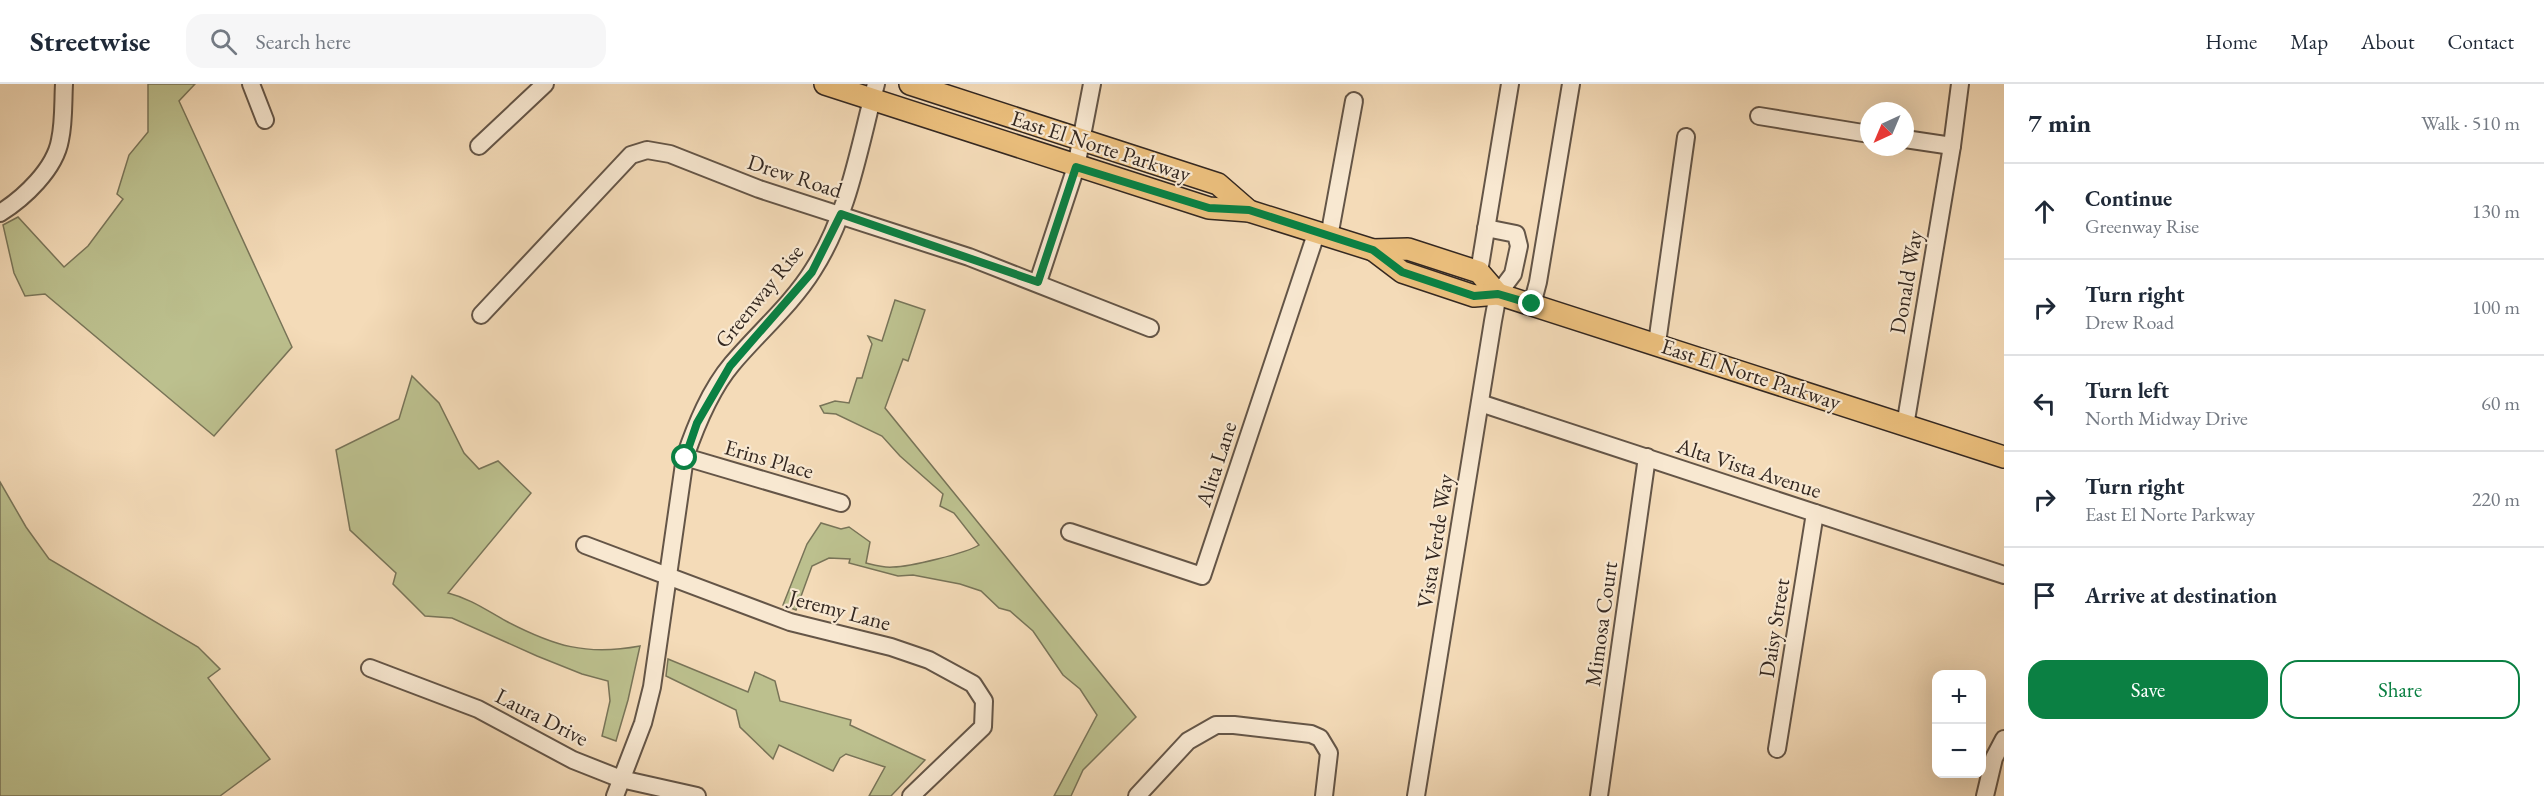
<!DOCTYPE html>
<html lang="en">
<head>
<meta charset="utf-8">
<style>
	body { margin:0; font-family:"EB Garamond",serif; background:#f6f6f7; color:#1f2937 }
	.controls { position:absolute; right:18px; bottom:18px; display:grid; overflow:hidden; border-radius:12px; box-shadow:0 6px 24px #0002 }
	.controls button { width:54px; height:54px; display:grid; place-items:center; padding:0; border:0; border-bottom:2px solid #e0e1e3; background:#fff; color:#1f2937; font:30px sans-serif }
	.compass { position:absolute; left:1860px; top:18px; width:54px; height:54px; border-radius:50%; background:#fff; box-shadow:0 6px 24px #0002; rotate:224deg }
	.stop { position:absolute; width:18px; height:18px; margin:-14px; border:4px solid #0b8043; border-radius:50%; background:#fff }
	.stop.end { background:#0b8043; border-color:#fff; box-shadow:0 2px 6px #0008 }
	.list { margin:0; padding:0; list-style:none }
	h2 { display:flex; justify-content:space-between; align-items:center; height:78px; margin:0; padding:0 24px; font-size:26px }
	h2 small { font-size:20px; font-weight:400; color:#747a83 }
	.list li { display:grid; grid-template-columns:39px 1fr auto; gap:18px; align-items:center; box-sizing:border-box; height:96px; padding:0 24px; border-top:2px solid #e0e1e3 }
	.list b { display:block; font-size:22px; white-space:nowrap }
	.list p { margin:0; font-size:20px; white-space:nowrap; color:#747a83 }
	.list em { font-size:20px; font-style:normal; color:#747a83 }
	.actions { display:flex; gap:12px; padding:18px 24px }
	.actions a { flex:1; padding:14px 0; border:2px solid #0b8043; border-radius:18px; text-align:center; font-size:21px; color:#0b8043 }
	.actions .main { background:#0b8043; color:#fff }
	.icon { flex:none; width:33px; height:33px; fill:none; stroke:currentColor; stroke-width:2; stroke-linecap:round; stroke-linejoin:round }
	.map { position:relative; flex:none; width:2004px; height:712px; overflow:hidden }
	header { display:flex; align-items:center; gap:36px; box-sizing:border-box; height:84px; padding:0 30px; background:#fff; border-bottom:2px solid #e0e1e3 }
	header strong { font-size:28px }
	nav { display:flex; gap:33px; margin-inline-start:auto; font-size:21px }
	.search { width:420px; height:54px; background:#f6f6f7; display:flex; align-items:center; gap:15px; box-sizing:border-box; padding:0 21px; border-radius:18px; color:#747a83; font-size:22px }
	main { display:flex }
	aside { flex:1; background:#fff }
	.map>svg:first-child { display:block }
</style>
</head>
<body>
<header>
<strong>Streetwise</strong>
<div class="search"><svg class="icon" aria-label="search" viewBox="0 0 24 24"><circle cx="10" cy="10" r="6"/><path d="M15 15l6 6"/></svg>Search here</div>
<nav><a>Home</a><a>Map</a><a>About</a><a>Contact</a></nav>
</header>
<main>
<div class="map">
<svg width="2004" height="712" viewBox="0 0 2004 712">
	<rect width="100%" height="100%" fill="#f4dbb8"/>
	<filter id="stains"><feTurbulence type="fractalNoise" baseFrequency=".00333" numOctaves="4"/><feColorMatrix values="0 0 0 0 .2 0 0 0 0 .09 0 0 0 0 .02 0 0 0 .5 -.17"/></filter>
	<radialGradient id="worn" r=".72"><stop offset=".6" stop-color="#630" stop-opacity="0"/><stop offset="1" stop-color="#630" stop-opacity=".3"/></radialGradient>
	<g fill="#bcc08e" stroke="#787458" stroke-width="1.5">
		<polygon points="148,0 195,0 179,17 292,263 214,352 45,210 25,212 14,189 3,141 18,133 64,183 88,162 123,115 117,110 129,71 148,48"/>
		<path d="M895,216L925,226L908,277L903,275L885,324L1136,633L1083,686L1071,712H1054L1097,631L1080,605L1063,591L1033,547L1010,527L999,524L981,507L960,500L913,491L898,492L849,479L850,475L829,474L812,482L796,526L783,521L807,460L821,439L841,445L849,443L870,458L866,479C874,481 884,484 893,483C909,483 967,469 979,461L954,429L940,422L943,410L900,372L882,352L836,330L824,329L820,322L835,317L849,319L857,294H862L872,260L868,252L882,257Z"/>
		<path d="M412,292L439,319L464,369L479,385L498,377L531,409L448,509C471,515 486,526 506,537C554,562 586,572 640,562L628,616L616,657L602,652L610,617L608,597L582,590L537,572L452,534L425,532L393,500L396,489L350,446L336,366L399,335Z"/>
		<polygon points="0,398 26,443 49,475 198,563 220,585 208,594 270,675 220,712 0,712"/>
		<polygon points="668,575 748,608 755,588 775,597 780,617 851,636 850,641 925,676 891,712 869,712 885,683 846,670 840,674 833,687 779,661 773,675 740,643 736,626 666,592"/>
	</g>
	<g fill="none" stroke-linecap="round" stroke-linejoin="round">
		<g stroke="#645547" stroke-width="20">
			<g id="minor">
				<polyline points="251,0 265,36"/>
				<polyline points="1759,32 1869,50"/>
				<polyline points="1905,55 1952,62"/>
				<polyline points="479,62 545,0"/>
				<path d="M0,129C24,114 55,85 60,56C64,38 63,18 64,0"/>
				<polyline points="1329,153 1354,17"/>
				<polyline points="1479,188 1510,0"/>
				<polyline points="1038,198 1076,83 1092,0"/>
				<polyline points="1532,221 1538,198 1571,0"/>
				<polyline points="481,231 631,71 647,66 670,70 759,105 969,173 1150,244"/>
				<polyline points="1657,259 1686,53"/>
				<polyline points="1480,319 2004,491"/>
				<polyline points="1905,342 1952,62 1960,0"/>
				<polyline points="685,373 841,419"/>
				<polyline points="1070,448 1202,492 1316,150"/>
				<polyline points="585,461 790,538 891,563 929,576 973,600 984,617 983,643 911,712"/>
				<polyline points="370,584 478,625 573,676 621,695 697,712"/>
				<polyline points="1777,665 1815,429"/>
				<path d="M615,712L643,639L652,603L685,373C696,341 710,306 732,280C758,249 792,220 813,186C849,130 859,63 876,0"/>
				<polyline points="1137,712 1188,657 1216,641 1234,641 1311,650 1320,654 1329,669 1324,712"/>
				<polyline points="1416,712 1493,237 1498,210 1513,190 1519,162 1516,150 1486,144"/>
				<polyline points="1599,712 1647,373"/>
				<polyline points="1985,712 1994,674 2004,655"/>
			</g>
		</g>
		<g stroke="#342821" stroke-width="24">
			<g id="major">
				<polyline points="825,0 1209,124 1249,127 1373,166 1408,165 1479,188 1498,210"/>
				<polyline points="910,0 1218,100 1249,127"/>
				<polyline points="1373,166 1402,188 1474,212 1498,210 2004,373"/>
			</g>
		</g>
		<use href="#minor" stroke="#f8e8d1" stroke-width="16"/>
		<use href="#major" stroke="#eabe7c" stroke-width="21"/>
	</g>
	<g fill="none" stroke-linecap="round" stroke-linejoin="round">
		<polyline stroke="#0b8043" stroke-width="8" points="685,374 697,339 730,282 812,188 841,130 1038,198 1076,83 1209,124 1249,126 1373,166 1402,188 1474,212 1498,210 1532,220"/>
	</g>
	<g text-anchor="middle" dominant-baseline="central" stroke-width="4.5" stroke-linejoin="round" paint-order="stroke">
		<g font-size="22" fill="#342821" stroke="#f8e8d1">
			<text transform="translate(1101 62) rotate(18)">East El Norte Parkway</text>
			<text transform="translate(795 92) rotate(18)">Drew Road</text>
			<text transform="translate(1906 198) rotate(-80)">Donald Way</text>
			<text transform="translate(759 212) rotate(-51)">Greenway Rise</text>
			<text transform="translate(1751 290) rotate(18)">East El Norte Parkway</text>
			<text transform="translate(769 375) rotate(16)">Erins Place</text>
			<text transform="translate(1216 380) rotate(-72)">Alita Lane</text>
			<text transform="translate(1749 384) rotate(18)">Alta Vista Avenue</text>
			<text transform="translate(1435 457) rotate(-81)">Vista Verde Way</text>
			<text transform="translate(840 526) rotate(15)">Jeremy Lane</text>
			<text transform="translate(1601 540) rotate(-82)">Mimosa Court</text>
			<text transform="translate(1774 544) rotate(-81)">Daisy Street</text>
			<text transform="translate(542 633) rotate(27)">Laura Drive</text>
		</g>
	</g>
	<rect width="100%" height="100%" filter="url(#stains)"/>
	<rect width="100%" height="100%" fill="url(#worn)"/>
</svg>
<div class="controls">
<button>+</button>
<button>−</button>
</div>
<svg class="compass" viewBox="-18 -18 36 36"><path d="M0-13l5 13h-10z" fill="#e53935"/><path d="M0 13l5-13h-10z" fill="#747a83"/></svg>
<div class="stop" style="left:685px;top:374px"></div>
<div class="stop end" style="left:1532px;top:220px"></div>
</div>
<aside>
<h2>7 min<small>Walk · 510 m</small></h2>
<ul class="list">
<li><svg class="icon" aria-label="ahead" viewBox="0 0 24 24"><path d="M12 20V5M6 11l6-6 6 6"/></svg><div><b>Continue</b><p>Greenway Rise</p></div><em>130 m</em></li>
<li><svg class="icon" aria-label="right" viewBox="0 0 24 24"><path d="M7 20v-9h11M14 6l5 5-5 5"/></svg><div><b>Turn right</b><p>Drew Road</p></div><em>100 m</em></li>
<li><svg class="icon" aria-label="left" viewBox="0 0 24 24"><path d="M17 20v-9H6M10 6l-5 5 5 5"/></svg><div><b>Turn left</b><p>North Midway Drive</p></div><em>60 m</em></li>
<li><svg class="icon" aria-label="right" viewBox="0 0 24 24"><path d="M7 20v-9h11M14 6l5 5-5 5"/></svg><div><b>Turn right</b><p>East El Norte Parkway</p></div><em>220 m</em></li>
<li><svg class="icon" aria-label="arrive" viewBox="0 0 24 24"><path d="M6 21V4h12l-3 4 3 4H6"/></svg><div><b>Arrive at destination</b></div></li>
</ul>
<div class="actions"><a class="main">Save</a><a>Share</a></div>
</aside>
</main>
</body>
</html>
